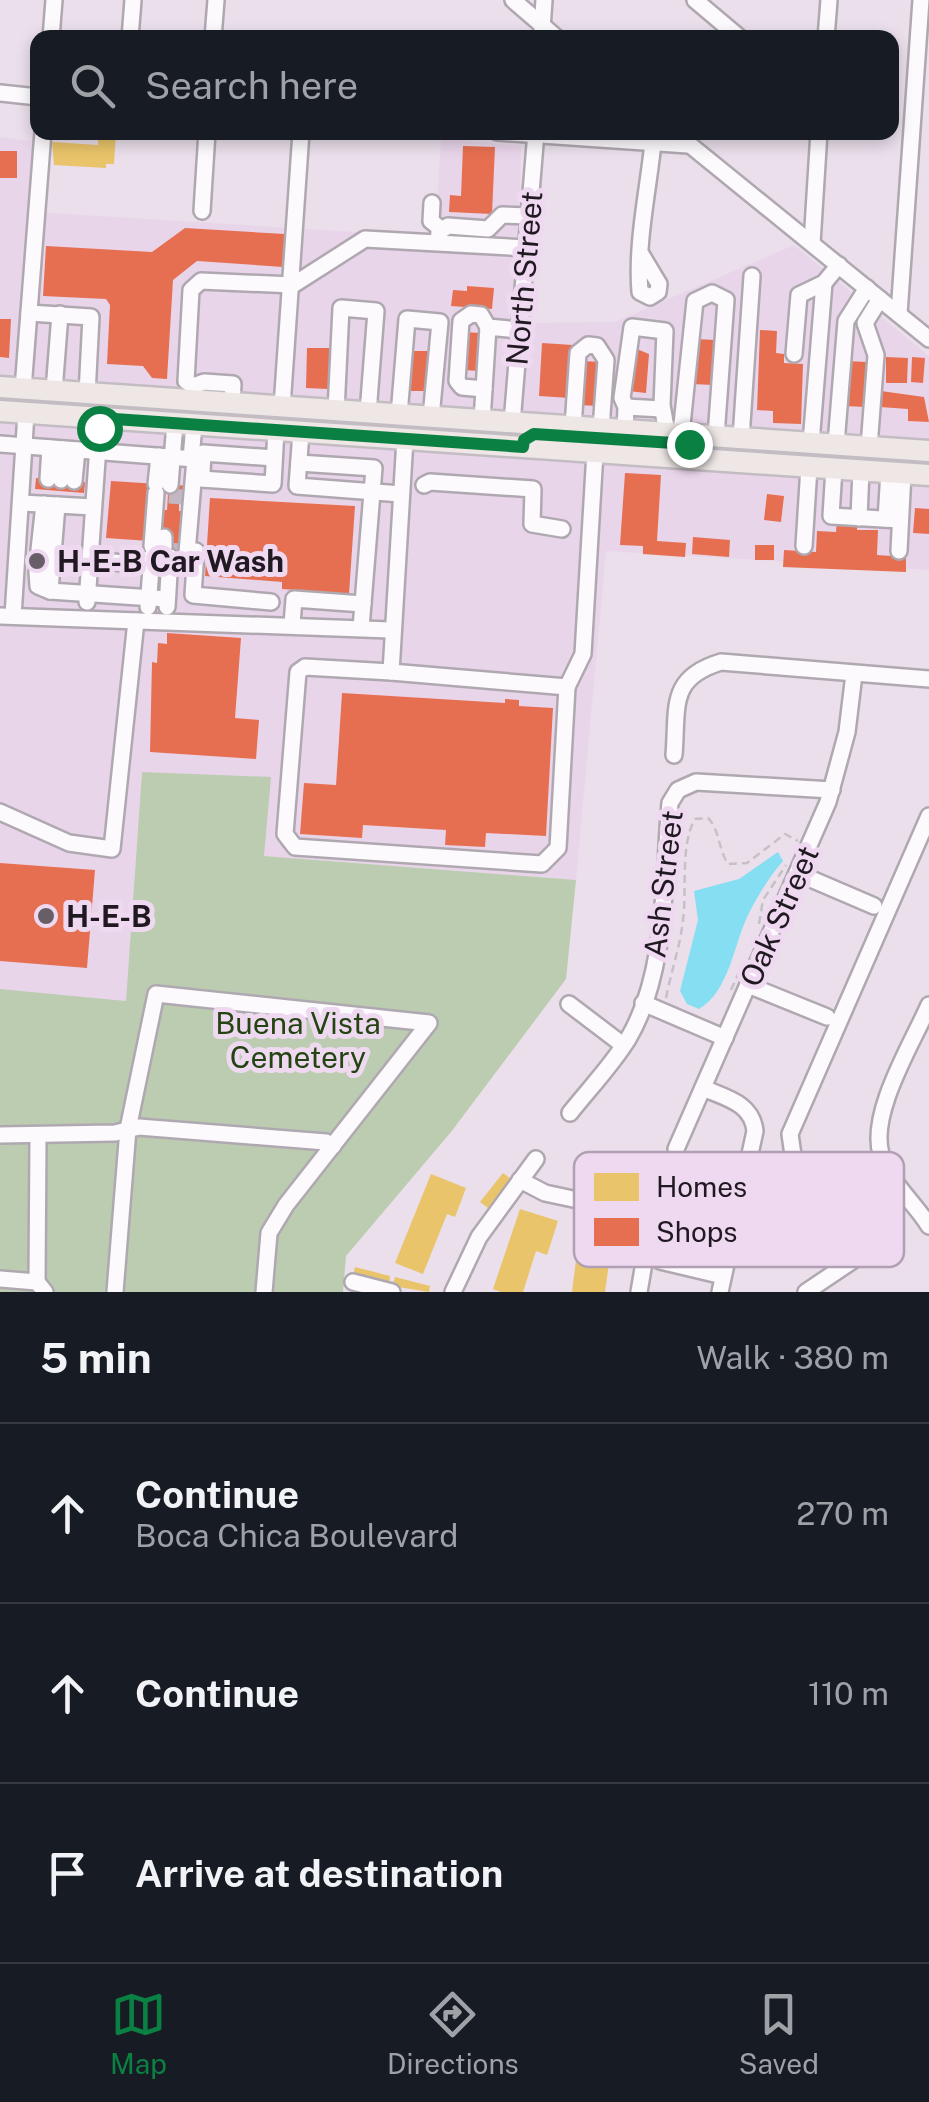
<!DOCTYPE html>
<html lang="en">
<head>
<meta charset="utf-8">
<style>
	body { margin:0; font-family:"Public Sans",sans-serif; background:#242831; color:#f1f3f6 }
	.stop { position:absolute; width:30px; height:30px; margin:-22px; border:8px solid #0b8043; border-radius:50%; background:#fff }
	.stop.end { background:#0b8043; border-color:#fff; box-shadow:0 2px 10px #0008 }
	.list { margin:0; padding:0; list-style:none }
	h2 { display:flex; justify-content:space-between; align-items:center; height:130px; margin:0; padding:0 40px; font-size:42px }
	h2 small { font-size:32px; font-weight:400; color:#9ea1a6 }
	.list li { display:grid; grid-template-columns:65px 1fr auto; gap:30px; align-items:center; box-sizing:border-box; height:180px; padding:0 40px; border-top:2px solid #363941 }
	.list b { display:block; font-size:38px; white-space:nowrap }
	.list p { margin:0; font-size:32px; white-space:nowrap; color:#9ea1a6 }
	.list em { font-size:32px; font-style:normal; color:#9ea1a6 }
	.icon { flex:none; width:55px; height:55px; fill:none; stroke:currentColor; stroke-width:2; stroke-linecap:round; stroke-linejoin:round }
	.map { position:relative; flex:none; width:929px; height:1292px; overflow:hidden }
	.search { position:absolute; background:#171b24; box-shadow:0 5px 15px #0003; left:30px; right:30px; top:30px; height:110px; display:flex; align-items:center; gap:25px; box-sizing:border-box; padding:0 35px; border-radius:20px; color:#9ea1a6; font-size:38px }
	.sheet { height:670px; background:#171b24 }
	nav { display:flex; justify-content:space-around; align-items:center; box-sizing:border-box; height:140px; border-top:2px solid #363941; background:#171b24; font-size:28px; color:#9ea1a6 }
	nav a { display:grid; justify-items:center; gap:5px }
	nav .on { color:#0b8043 }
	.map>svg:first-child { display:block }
</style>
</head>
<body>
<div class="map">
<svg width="929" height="1292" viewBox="0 0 929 1292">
	<rect width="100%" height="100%" fill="#eadfeb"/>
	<g fill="#e9d5ea">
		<polygon points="0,137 38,142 34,212 435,237 441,139 521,146 518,323 615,322 794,245 929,356 929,442 0,378"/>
		<polygon points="0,421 929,485 929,570 606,551 576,880 263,856 142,773 126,1001 0,989"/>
	</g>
	<polygon fill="#bbccb1" points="142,772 271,777 264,856 576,880 566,979 451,1132 346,1256 343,1292 0,1292 0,989 126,1001"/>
	<path fill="#85def1" d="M778,852L783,861C770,876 758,895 749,913C734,942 730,991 699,1009L687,1004L680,991L698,920L694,891L739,879Z"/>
	<g fill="#e9c46a">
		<polygon points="63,132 116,132 114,164 106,164 106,168 54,165 52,142 98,145 98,138"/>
		<polygon points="503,1173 511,1179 488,1208 480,1202"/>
		<polygon points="431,1174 466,1188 455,1217 447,1214 423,1274 395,1263"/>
		<polygon points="520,1209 558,1221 547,1255 536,1251 523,1292 501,1292 493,1289"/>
		<polygon points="580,1229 613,1234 605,1292 572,1292"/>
		<polygon points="355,1267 390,1276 389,1285 353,1277"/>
		<polygon points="395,1277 430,1286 429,1292 392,1286"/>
	</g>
	<g fill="#e76f51">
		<polygon points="463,146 495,147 492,214 449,212 450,195 461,196"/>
		<rect x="0" y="151" width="17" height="27"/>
		<polygon points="185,228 285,234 283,267 197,261 173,280 167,379 152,378 143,366 107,364 110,305 106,299 43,296 46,246 152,252"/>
		<polygon points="467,286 494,288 492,309 451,306 453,290 467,291"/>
		<polygon points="0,319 11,319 9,358 0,357"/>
		<polygon points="760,330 777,331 776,353 784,354 784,363 803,364 801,424 773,423 773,411 757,410"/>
		<polygon points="463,332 481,333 480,371 462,370"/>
		<polygon points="695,339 716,340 713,385 692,384"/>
		<polygon points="542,343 573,345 570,398 539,396"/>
		<polygon points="632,347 649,354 646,393 628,391"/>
		<polygon points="307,348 330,348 328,389 306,388"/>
		<rect x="409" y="351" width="19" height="40"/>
		<polygon points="886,357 908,358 907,383 886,383"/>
		<polygon points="912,357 925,358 923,383 911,382"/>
		<polygon points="582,361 601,362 598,406 579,405"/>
		<polygon points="846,361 867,362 865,407 844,406"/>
		<polygon points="881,391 924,397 929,422 908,421 908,409 880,407"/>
		<polygon points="625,473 661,475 657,541 686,543 685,557 643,554 643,546 620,545"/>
		<polygon points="36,478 85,482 84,493 35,489"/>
		<polygon points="111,481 191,486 190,496 180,495 179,504 179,511 188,512 185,558 150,556 157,510 167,510 168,494 153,493 149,541 106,538"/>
		<polygon points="767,494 784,496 781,522 764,520"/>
		<polygon points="210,498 355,506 349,594 282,589 282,582 205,576"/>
		<polygon points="915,508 929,509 929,534 913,533"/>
		<polygon points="837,519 857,520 857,530 878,530 877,555 906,557 906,572 783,567 784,550 816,552 817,531 836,532"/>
		<polygon points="693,537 730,540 729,557 692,554"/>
		<rect x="755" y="545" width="19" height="15"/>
		<polygon points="167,633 241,638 235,718 259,720 256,759 150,752 152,662 157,663 158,643 167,644"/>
		<polygon points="342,693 505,703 505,699 519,700 519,706 553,708 546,836 486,833 485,847 445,845 446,830 363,825 362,838 300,834 304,783 336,785"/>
		<polygon points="0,863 95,870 87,968 0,961"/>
	</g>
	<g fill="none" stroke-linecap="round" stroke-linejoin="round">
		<g stroke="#c2b7c3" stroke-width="15" stroke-dasharray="15 8" stroke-linecap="butt">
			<polyline points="176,504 177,485"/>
			<polyline points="175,558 176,538"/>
		</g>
		<g stroke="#b0a8b1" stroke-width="20">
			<g id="minor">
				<polyline points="513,0 557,38"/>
				<polyline points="695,0 740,38"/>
				<polyline points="542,29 544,0"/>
				<polyline points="51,38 54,0"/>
				<polyline points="130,38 133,0"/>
				<polyline points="213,38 216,0"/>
				<polyline points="826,38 829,0"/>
				<polyline points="0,93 38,97"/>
				<polyline points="497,132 688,145"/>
				<polyline points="674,132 929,339"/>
				<polyline points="432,203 431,221 441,229"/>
				<polyline points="202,211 207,132"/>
				<polyline points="438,242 439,232 448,226 488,229 502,215 529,216"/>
				<polyline points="812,243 819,132"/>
				<path d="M641,254L659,284L658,292L650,297L640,292C636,244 648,191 653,143"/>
				<polyline points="29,313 91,317 87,394"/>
				<polyline points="899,314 921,0"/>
				<polyline points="794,354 799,295 824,283 839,265"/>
				<polyline points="193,386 204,382 233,384 232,404"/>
				<polyline points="23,389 43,132"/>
				<polyline points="484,389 462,387 457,381 461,321 471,314 481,315 488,327"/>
				<polyline points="54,391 60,314"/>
				<polyline points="192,401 193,386 186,381 191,290 201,281 293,285 365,239 526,248"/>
				<polyline points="282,407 301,132"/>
				<polyline points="626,407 662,409"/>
				<polyline points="336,411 341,308 376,311 368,413"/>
				<polyline points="399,415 407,319 440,322 431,417"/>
				<polyline points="482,420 488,327 519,330"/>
				<polyline points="512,423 536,132"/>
				<polyline points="573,427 578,353 588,345 597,346 606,360 601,429"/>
				<polyline points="625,430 626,407 622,398 632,327 665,331 662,405 667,433"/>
				<polyline points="301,432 297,486 401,494"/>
				<polyline points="681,434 695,301 712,293 726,300 716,436"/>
				<polyline points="741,438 752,276"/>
				<polyline points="405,439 391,672 567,687 583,654 595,452"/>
				<polyline points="811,443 824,283"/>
				<polyline points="0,444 195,459 186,564 155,563"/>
				<polyline points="836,444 846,321 867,288"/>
				<polyline points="869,447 876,355 865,323 880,299"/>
				<polyline points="191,458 194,425"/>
				<polyline points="299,463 374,468 361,628"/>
				<polyline points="834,468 831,516 900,520"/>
				<polyline points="202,473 203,453 274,458"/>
				<polyline points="48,479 50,448"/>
				<polyline points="201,479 273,484 276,430"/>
				<polyline points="61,480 63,449"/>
				<polyline points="74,481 77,450"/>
				<polyline points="156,484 159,456"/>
				<polyline points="170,485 175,423"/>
				<polyline points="424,485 430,482 533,489 532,524 562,529"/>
				<polyline points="22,503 93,507"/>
				<polyline points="57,505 50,591 167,599"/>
				<polyline points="859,518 861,470"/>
				<polyline points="886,519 889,472"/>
				<polyline points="152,546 156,493"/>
				<polyline points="804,546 809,467"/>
				<polyline points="164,547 164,537"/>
				<polyline points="39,550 44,504"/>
				<polyline points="196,551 193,595 271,602"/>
				<polyline points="899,551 903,473"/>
				<polyline points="90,560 146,565"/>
				<polyline points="37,572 38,586 50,591"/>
				<polyline points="87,602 100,418"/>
				<polyline points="148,607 152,556"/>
				<polyline points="167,607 170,557"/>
				<polyline points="0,616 390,630"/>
				<polyline points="13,616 26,413"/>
				<polyline points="292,624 294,599 363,604"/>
				<polyline points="391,672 305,667 298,672 285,834 295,847 542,864 558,848 567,687"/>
				<path d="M674,755C678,707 668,678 721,662L929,679"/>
				<polyline points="0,812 69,843 112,849 136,621"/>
				<polyline points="797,873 874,906"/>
				<polyline points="748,985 827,1017"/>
				<polyline points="643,1003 725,1038"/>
				<polyline points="569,1004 623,1045"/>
				<path d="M929,1005C912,1044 869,1113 881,1154C888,1181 915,1203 929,1226"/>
				<path d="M703,1088C726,1098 752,1103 755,1131L720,1292"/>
				<path d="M570,1113C589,1089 612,1065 628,1039C668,972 663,878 670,803L678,790L696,782L832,790"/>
				<polyline points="0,1135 115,1133 139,1127 326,1142 333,1146"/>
				<polyline points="676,1149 828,802 847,732 854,674"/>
				<polyline points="520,1180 545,1193 652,1216 639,1292"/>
				<polyline points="679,1184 741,1200"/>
				<polyline points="732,1240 796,1250"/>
				<polyline points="660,1261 723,1276"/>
				<polyline points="0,1279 37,1282 45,1292"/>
				<polyline points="37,1282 38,1137"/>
				<polyline points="353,1282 392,1292"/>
				<polyline points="115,1292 128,1129 156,994 429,1023 286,1205 269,1233 264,1292"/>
				<polyline points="453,1292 479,1237 536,1159"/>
				<polyline points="806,1292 855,1259 794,1162 790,1134 929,816"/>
			</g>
		</g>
		<g stroke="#c3bdc3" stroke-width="25">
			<g id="major">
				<polyline points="0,387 929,451"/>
				<polyline points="0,411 929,475"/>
			</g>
		</g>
		<g stroke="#c7c1c7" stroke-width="2.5" stroke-dasharray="8 5" stroke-linecap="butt">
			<polyline points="759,924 763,900 786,865"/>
			<polyline points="731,990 740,970"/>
			<path d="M666,998C671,972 680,947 683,920C687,891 680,844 695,819L708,818C720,830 718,849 728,864L747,863L785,834L798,841"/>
		</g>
		<use href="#minor" stroke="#fcfafc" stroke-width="15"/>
		<use href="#major" stroke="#eee7e6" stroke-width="20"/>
	</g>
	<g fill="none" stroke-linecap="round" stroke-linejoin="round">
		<polyline stroke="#0b8043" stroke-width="12" points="99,428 100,418 523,447 524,440 534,434 689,444"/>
	</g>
	<g fill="#675e68" stroke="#efd9f1" stroke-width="4">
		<circle cx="37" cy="561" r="10"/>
		<circle cx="46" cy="916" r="10"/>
	</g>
	<g text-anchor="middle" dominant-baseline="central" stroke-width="10" stroke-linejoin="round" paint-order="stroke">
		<g font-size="30" fill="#211921" stroke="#efd9f1">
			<text transform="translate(524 278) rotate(-85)">North Street</text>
			<text transform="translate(663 884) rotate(-83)">Ash Street</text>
			<text transform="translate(779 916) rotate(-66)">Oak Street</text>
		</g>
		<g font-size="30" font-weight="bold" fill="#211921" stroke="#efd9f1" text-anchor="start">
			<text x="57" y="561">H-E-B Car Wash</text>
			<text x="66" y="916">H-E-B</text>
		</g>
		<g font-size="30" fill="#244511" stroke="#efd9f1">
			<text x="298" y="1023">Buena Vista<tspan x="298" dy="34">Cemetery</tspan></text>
		</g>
	</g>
	<rect x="574" y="1152" width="330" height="115" rx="15" fill="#efd9f1" stroke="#b19fb3" stroke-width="2.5"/>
	<rect x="594" y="1173" width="45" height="28" fill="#e9c46a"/>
	<rect x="594" y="1218" width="45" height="28" fill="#e76f51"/>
	<g font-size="28" fill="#211921">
		<text x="656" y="1197">Homes</text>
		<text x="656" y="1242">Shops</text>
	</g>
</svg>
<div class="stop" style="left:99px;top:428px"></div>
<div class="stop end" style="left:689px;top:444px"></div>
<div class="search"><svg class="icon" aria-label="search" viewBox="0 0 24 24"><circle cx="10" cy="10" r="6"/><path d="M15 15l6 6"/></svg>Search here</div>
</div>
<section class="sheet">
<h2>5 min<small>Walk · 380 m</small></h2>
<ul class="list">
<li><svg class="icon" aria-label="ahead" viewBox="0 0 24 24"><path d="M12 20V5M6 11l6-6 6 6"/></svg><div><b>Continue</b><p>Boca Chica Boulevard</p></div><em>270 m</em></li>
<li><svg class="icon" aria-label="ahead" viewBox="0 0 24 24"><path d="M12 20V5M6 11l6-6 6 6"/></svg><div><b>Continue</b></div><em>110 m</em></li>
<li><svg class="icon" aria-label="arrive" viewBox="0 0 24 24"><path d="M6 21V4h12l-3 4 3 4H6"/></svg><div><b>Arrive at destination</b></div></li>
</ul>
</section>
<nav>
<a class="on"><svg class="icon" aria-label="map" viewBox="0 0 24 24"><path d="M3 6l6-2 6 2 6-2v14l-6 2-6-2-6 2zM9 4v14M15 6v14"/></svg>Map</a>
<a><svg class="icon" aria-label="directions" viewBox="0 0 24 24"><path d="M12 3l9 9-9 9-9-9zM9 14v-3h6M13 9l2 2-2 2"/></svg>Directions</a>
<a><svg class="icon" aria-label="saved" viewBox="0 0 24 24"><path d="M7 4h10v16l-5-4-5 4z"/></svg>Saved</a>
</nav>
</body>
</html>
